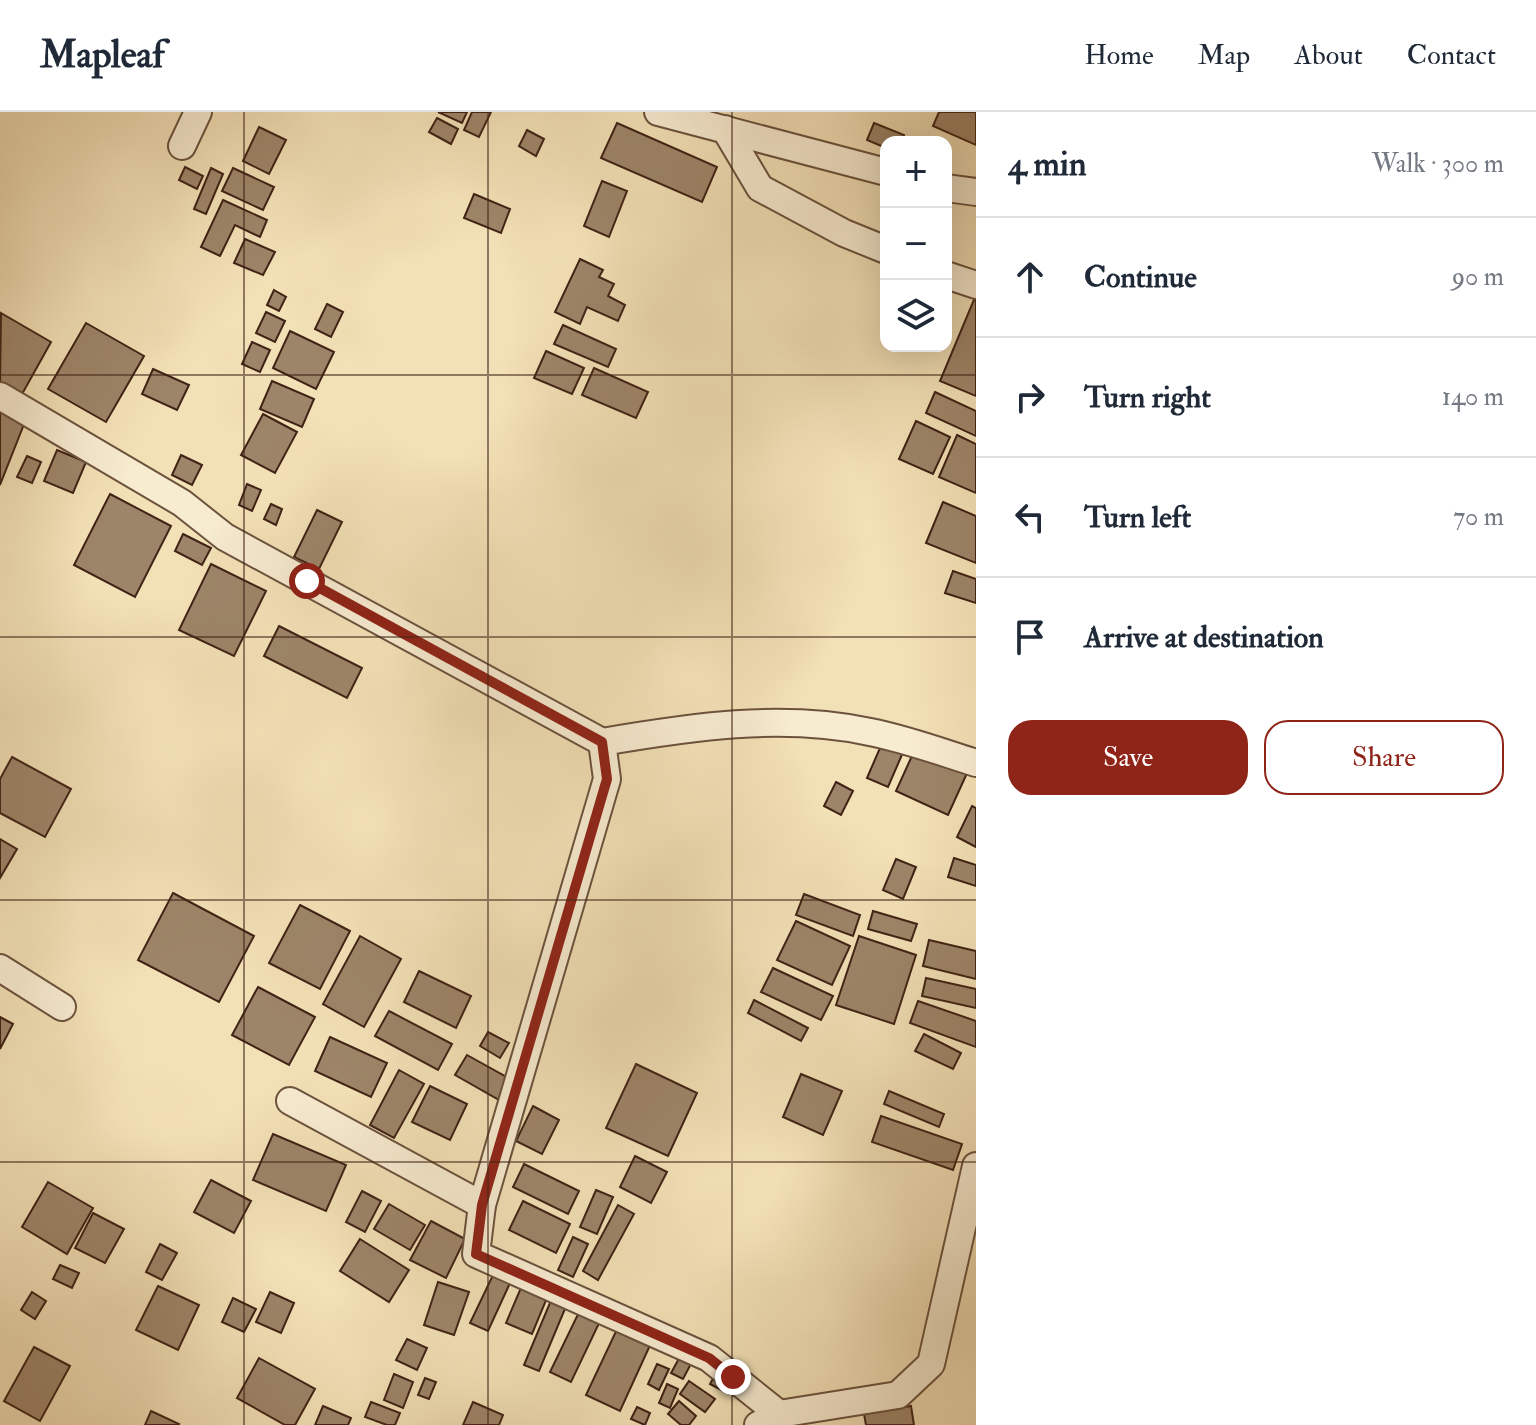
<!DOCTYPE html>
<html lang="en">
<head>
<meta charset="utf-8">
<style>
	body { margin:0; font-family:"IM FELL Double Pica",serif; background:#f6f6f7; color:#1f2937 }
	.controls { position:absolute; right:24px; top:24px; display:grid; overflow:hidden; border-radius:16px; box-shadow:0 8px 32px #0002 }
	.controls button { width:72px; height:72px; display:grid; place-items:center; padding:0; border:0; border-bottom:2px solid #e0e1e3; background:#fff; color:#1f2937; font:40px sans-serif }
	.stop { position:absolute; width:24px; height:24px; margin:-18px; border:6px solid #8f2418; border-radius:50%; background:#fff }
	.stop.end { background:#8f2418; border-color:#fff; box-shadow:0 2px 8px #0008 }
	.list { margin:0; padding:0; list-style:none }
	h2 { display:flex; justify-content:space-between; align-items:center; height:104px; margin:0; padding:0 32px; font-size:34px }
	h2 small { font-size:26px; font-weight:400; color:#747a83 }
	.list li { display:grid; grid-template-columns:52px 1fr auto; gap:24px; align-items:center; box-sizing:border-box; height:120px; padding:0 32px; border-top:2px solid #e0e1e3 }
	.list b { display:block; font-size:30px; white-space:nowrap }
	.list em { font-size:26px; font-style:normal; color:#747a83 }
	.actions { display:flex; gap:16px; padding:24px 32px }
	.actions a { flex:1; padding:18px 0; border:2px solid #8f2418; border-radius:24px; text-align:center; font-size:28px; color:#8f2418 }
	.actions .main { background:#8f2418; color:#fff }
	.icon { flex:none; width:44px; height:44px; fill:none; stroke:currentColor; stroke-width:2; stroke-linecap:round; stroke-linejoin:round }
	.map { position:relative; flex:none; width:976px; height:1313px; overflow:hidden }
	header { display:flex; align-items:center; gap:48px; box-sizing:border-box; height:112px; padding:0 40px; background:#fff; border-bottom:2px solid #e0e1e3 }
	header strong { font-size:38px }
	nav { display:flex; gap:44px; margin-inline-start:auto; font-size:28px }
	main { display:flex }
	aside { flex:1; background:#fff }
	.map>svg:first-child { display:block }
</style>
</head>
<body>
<header>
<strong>Mapleaf</strong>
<nav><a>Home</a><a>Map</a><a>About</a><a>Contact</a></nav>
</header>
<main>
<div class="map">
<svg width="976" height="1313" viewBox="0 0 976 1313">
	<rect width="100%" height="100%" fill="#f2e0b6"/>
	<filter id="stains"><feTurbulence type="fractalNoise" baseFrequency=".0025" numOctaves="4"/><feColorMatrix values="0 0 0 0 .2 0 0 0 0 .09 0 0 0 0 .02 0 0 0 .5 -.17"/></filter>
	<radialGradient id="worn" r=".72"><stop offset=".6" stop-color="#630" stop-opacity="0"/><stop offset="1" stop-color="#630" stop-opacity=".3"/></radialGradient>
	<g fill="#9d8569" stroke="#402315" stroke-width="2">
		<polygon points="438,0 467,0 462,11"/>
		<polygon points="472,0 491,0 479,25 464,18"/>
		<polygon points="939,0 976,0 976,33 933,14"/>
		<polygon points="437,6 458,17 451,32 429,20"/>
		<polygon points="617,11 717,55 702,90 601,46"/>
		<polygon points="874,11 904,23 901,30 886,30 886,36 867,28"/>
		<polygon points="259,15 286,28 269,62 243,49"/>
		<polygon points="527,18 544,27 536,44 519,34"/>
		<polygon points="185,55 203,64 197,77 179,68"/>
		<polygon points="211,56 223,62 206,102 194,97"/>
		<polygon points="233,56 274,75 263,98 222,79"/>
		<polygon points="602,69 627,79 609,125 584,114"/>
		<polygon points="474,82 510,97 501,121 464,106"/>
		<polygon points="223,88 267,108 260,125 235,113 220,144 201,135"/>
		<polygon points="245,127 275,140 263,163 234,151"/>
		<polygon points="580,147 603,158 599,165 614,172 608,184 625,193 618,209 587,195 580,212 555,200"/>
		<polygon points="274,178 286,185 279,199 267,193"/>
		<polygon points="976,183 976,284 940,269"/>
		<polygon points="327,192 343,200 331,225 315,217"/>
		<polygon points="266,200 285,209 275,230 256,221"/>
		<polygon points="1,201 51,230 21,284 0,272"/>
		<polygon points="86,211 144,244 106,310 48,277"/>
		<polygon points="563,213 616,237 608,255 554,232"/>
		<polygon points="290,219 334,240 316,277 273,256"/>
		<polygon points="252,230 270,238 260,260 242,252"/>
		<polygon points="546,239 584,256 572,282 534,266"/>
		<polygon points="594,256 648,280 636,306 582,283"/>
		<polygon points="153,257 189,273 177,298 142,282"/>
		<polygon points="272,269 314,287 302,315 260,297"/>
		<polygon points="935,280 976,299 976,324 926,301"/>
		<polygon points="0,297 26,307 0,373"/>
		<polygon points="263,302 297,320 275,361 241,343"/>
		<polygon points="916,309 950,325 933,362 899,347"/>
		<polygon points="957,323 976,332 976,381 939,365"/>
		<polygon points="57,338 86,350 73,381 44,369"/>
		<polygon points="181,343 202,353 192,373 172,363"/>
		<polygon points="27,344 41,350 32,371 17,365"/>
		<polygon points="247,372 261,378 252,399 239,393"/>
		<polygon points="110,382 171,414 135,485 74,453"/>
		<polygon points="943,390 976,404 976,451 926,431"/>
		<polygon points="271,392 282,397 276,413 264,407"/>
		<polygon points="317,398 342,410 319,457 294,445"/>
		<polygon points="183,422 211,436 202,453 175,439"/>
		<polygon points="211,452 266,479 234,544 179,518"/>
		<polygon points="953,459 976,467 976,491 945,481"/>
		<polygon points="279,514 362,556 347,586 264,544"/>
		<polygon points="883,629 904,638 888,675 867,666"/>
		<polygon points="916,635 968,659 948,703 896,679"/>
		<polygon points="12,645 71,677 45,725 0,701 0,667"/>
		<polygon points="836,670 853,679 841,703 824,694"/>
		<polygon points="972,694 976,696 976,735 957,725"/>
		<polygon points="0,727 17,737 0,766"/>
		<polygon points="954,746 976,753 976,774 948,765"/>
		<polygon points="896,747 916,755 903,787 883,778"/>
		<polygon points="173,781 254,824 219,890 138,848"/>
		<polygon points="804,782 860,803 853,824 796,803"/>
		<polygon points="300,793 350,819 320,877 269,851"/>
		<polygon points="873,799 917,812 911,829 868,817"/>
		<polygon points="796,809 850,834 832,873 777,848"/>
		<polygon points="360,824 401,847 364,915 323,892"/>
		<polygon points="859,824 916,843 894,912 836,893"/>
		<polygon points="929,828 976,839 976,867 923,854"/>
		<polygon points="773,856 833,884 821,908 761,880"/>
		<polygon points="419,859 471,884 456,916 404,890"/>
		<polygon points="926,866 976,877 976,896 922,884"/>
		<polygon points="258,875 315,905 289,953 232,923"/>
		<polygon points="754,888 808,916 801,929 748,901"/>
		<polygon points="918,889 976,909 976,935 910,911"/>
		<polygon points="389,899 452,932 438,958 375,924"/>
		<polygon points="0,905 13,912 0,937"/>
		<polygon points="488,920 509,931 500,946 480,934"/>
		<polygon points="924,922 961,941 953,957 915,939"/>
		<polygon points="330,925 387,951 371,985 315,959"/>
		<polygon points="467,943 512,968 501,989 455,963"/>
		<polygon points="636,952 697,981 668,1044 606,1016"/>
		<polygon points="399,958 424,972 394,1026 370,1013"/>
		<polygon points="801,962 842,979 823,1023 783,1005"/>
		<polygon points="430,974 467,992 450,1028 412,1010"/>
		<polygon points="889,979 944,1002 939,1015 884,992"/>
		<polygon points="533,994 559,1008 542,1042 516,1029"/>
		<polygon points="881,1004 962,1032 953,1058 872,1030"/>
		<polygon points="273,1022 346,1053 326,1099 253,1068"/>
		<polygon points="635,1044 667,1060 651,1091 620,1075"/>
		<polygon points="524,1052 579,1079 568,1102 513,1075"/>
		<polygon points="211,1068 251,1089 234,1121 194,1100"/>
		<polygon points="48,1070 93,1096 67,1142 22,1115"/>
		<polygon points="596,1078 613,1085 597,1122 580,1115"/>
		<polygon points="362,1079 381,1089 365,1120 346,1110"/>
		<polygon points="523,1089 570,1112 556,1141 509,1118"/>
		<polygon points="389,1092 425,1113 410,1138 374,1117"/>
		<polygon points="618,1093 634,1102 598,1168 583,1159"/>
		<polygon points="93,1101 124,1117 105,1151 75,1136"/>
		<polygon points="431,1109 465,1127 446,1166 410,1148"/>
		<polygon points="573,1125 588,1132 573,1165 558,1158"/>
		<polygon points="360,1127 409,1158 389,1190 340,1159"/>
		<polygon points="160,1132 177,1141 162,1168 146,1160"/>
		<polygon points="60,1153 79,1161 72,1176 53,1167"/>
		<polygon points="493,1163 510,1171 488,1219 470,1211"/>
		<polygon points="438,1170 469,1180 454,1223 424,1213"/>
		<polygon points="523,1171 549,1181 532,1222 506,1211"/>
		<polygon points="158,1174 199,1193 178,1238 136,1218"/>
		<polygon points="32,1180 46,1189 35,1207 21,1198"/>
		<polygon points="270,1180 294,1191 281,1221 256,1210"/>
		<polygon points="233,1186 256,1197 244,1220 222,1210"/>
		<polygon points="552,1186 567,1192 539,1259 524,1253"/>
		<polygon points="581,1196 602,1205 571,1270 550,1260"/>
		<polygon points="619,1213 652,1229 620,1299 586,1283"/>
		<polygon points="407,1227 427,1236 417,1258 396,1248"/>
		<polygon points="34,1235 70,1254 40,1309 4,1289"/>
		<polygon points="682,1241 694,1246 683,1267 671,1261"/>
		<polygon points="259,1246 315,1277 295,1313 285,1313 237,1286"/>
		<polygon points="657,1252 669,1257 659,1278 648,1272"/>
		<polygon points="394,1262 413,1270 403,1296 384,1288"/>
		<polygon points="715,1263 734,1273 729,1282 710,1272"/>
		<polygon points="425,1266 436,1270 429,1287 418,1283"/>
		<polygon points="689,1269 715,1287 705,1300 680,1282"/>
		<polygon points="667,1272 678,1277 670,1296 659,1291"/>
		<polygon points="679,1289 696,1304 689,1313 681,1313 668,1302"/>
		<polygon points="371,1290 400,1301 395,1313 387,1313 365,1305"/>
		<polygon points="473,1290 503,1303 499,1313 463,1313"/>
		<polygon points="323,1294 351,1306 348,1313 315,1313"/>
		<polygon points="911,1294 914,1313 866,1313 864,1302"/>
		<polygon points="637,1295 650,1301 645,1313 631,1307"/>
		<polygon points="151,1299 179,1312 178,1313 145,1313"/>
	</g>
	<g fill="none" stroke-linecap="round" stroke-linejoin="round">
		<g stroke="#6c523d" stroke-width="30">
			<g id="street">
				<polyline points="658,0 886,60"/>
				<polyline points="725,17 760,76 844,121 886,138"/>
				<polyline points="182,34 198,0"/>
				<polyline points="946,76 976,80"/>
				<polyline points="946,163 976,173"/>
				<polyline points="0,284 182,391 225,425 602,630 607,667 482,1093 476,1142 709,1246 779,1302"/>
				<path d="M602,630C690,615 781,601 870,620C906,627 941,640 976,651"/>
				<polyline points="0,856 62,895"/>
				<polyline points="290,989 482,1093"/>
				<polyline points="758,1313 779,1302 898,1283 931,1252 976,1054"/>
			</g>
		</g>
		<use href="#street" stroke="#f7ebd0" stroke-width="26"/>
	</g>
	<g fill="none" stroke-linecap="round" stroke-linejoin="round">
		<polyline stroke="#8f2418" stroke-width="10" points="307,469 602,630 607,667 482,1093 476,1142 709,1246 733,1265"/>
	</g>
	<path fill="none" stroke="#402315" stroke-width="2" stroke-opacity="0.55" d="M244,0V1313M488,0V1313M732,0V1313M0,263H976M0,525H976M0,788H976M0,1050H976"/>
	<rect width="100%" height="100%" filter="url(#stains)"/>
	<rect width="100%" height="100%" fill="url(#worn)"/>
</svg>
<div class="controls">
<button>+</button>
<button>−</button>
<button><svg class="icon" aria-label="layers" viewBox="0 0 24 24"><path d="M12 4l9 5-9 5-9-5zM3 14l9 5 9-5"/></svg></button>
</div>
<div class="stop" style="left:307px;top:469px"></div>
<div class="stop end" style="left:733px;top:1265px"></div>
</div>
<aside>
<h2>4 min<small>Walk · 300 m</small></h2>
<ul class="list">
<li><svg class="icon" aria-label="ahead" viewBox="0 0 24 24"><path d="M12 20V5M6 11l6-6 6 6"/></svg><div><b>Continue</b></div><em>90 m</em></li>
<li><svg class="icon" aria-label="right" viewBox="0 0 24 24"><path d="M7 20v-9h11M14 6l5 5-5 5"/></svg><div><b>Turn right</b></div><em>140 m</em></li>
<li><svg class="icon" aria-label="left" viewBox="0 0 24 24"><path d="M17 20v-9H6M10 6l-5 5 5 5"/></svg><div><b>Turn left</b></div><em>70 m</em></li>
<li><svg class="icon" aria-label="arrive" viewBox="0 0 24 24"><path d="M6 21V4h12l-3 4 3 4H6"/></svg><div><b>Arrive at destination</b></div></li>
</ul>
<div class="actions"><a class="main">Save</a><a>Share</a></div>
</aside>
</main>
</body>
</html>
